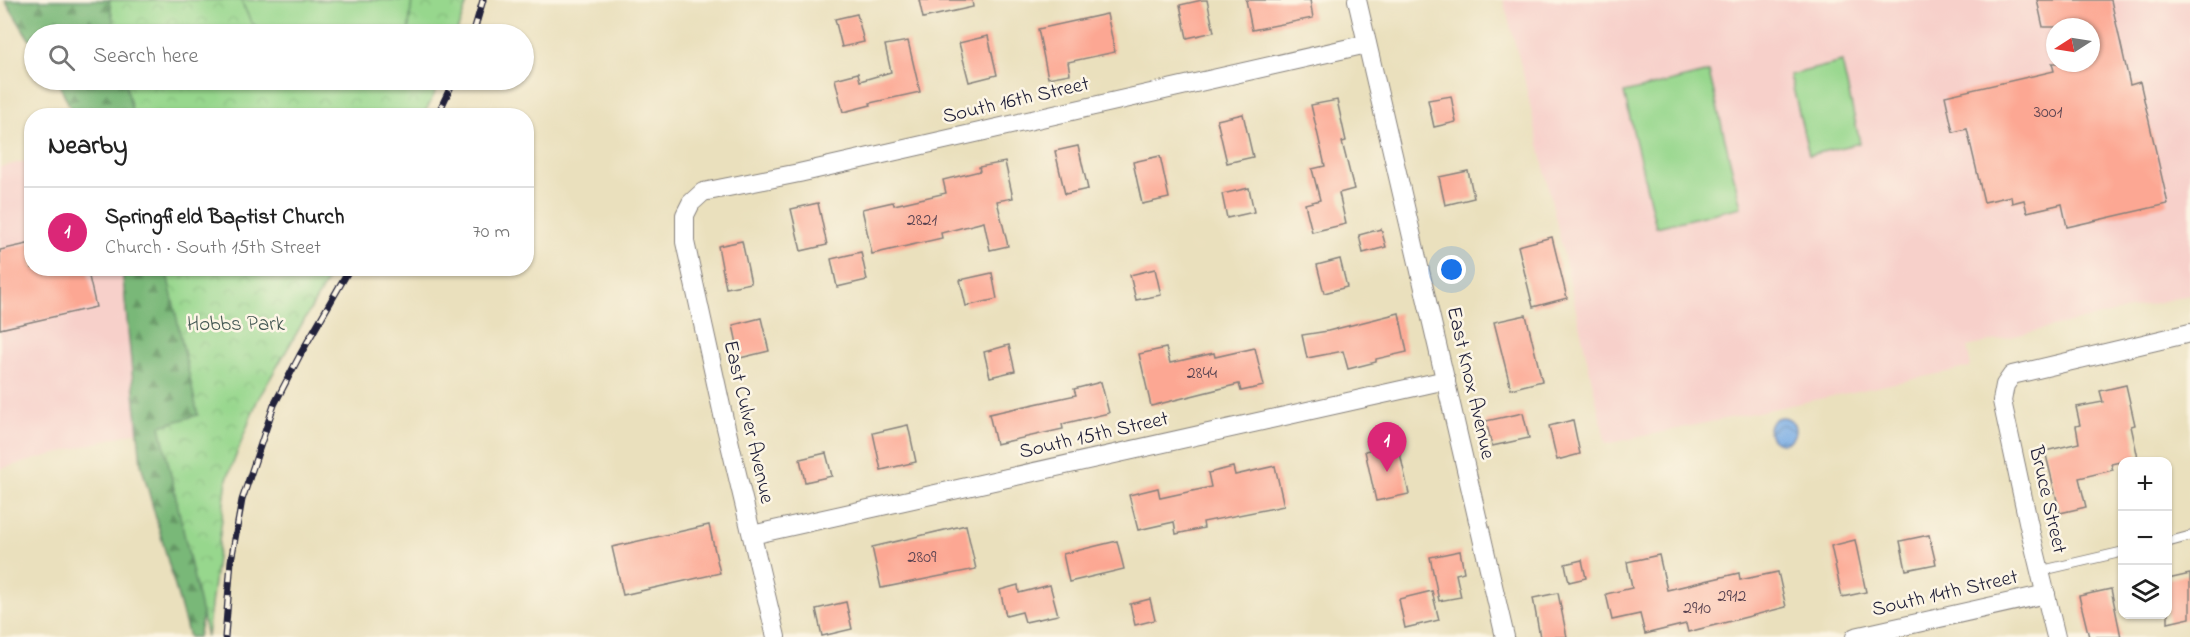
<!DOCTYPE html>
<html lang="en">
<head>
<meta charset="utf-8">
<style>
	body { margin:0; font-family:"Indie Flower",sans-serif; background:#f6f6f6; color:#222 }
	.controls { position:absolute; right:18px; bottom:18px; display:grid; overflow:hidden; border-radius:12px; box-shadow:0 2px 4px #0004 }
	.controls button { width:54px; height:54px; display:grid; place-items:center; padding:0; border:0; border-bottom:2px solid #e0e0e0; background:#fff; color:#222; font:30px sans-serif }
	.compass { position:absolute; left:2046px; top:18px; width:54px; height:54px; border-radius:50%; background:#fff; box-shadow:0 2px 4px #0004; rotate:258deg }
	.you { position:absolute; left:1452px; top:270px; width:21px; height:21px; margin:-15px; border:4px solid #fff; border-radius:50%; background:#1a73e8; box-shadow:0 0 0 9px #1a73e833 }
	.badge { display:grid; place-items:center; width:39px; height:39px; border-radius:50%; background:#db2777; color:#fff; font-size:20px; font-weight:700 }
	.pin { position:absolute; translate:-50% -50px; filter:drop-shadow(0 2px 3px #0008) }
	.pin::after { content:''; position:absolute; top:32px; width:21px; height:18px; background:inherit; clip-path:polygon(0 0,100% 0,50% 100%) }
	.list { margin:0; padding:0; list-style:none }
	h2 { display:flex; justify-content:space-between; align-items:center; height:78px; margin:0; padding:0 24px; font-size:26px }
	h2 small { font-size:20px; font-weight:400; color:#767676 }
	.list li { display:grid; grid-template-columns:39px 1fr auto; gap:18px; align-items:center; box-sizing:border-box; height:90px; padding:0 24px; border-top:2px solid #e0e0e0 }
	.list b { display:block; font-size:22px; white-space:nowrap }
	.list p { margin:0; font-size:20px; white-space:nowrap; color:#767676 }
	.list em { font-size:20px; font-style:normal; color:#767676 }
	.icon { flex:none; width:33px; height:33px; fill:none; stroke:currentColor; stroke-width:2; stroke-linecap:round; stroke-linejoin:round }
	.map { position:relative; flex:none; width:2190px; height:637px; overflow:hidden }
	.search { position:absolute; background:#fff; box-shadow:0 2px 4px #0004; left:24px; top:24px; width:510px; height:66px; display:flex; align-items:center; gap:15px; box-sizing:border-box; padding:0 21px; border-radius:33px; color:#767676; font-size:22px }
	.panel { position:absolute; background:#fff; box-shadow:0 2px 4px #0004; left:24px; top:108px; width:510px; height:168px; border-radius:24px }
	.map>svg:first-child { display:block }
</style>
</head>
<body>
<div class="map">
<svg width="2190" height="637" viewBox="0 0 2190 637">
	<defs>
		<pattern id="forest-firs" width="22" height="20" patternUnits="userSpaceOnUse" patternTransform="scale(1.5)"><rect width="22" height="20" fill="#79b878"/><path d="M5 1l3.5 6h-7zM16 11l3.5 6h-7z" fill="#639564"/></pattern>
		<pattern id="park-crowns" width="20" height="18" patternUnits="userSpaceOnUse" patternTransform="scale(1.5)"><rect width="20" height="18" fill="#97d78d"/><path d="M2 6a3 3 0 1 1 6 0M12 15a3 3 0 1 1 6 0" fill="none" stroke="#82b87b"/></pattern>
		<pattern id="water-waves" width="16" height="10" patternUnits="userSpaceOnUse" patternTransform="scale(1.5)"><rect width="16" height="10" fill="#78ace5"/><path d="M0 5q4-4 8 0t8 0" fill="none" stroke="#628cbb"/></pattern>
	</defs>
	<rect width="100%" height="100%" fill="#fcf5e5"/>
	<filter id="ink" filterUnits="userSpaceOnUse"><feTurbulence type="fractalNoise" baseFrequency=".0167" numOctaves="2"/><feDisplacementMap in="SourceGraphic" scale="12" xChannelSelector="R" yChannelSelector="G"/><feConvolveMatrix kernelMatrix="1 2 1 2 8 2 1 2 1" color-interpolation-filters="sRGB"/></filter>
	<filter id="wash" filterUnits="userSpaceOnUse"><feTurbulence type="fractalNoise" baseFrequency=".008" numOctaves="4" result="noise"/><feDisplacementMap in="SourceGraphic" scale="24" xChannelSelector="R" yChannelSelector="G"/><feGaussianBlur stdDeviation="1.35" result="paint"/><feColorMatrix in="noise" values="0 0 0 0 0 0 0 0 0 0 0 0 0 0 0 0 0 1.4 0 .05"/><feComposite in="paint" operator="in"/></filter>
	<g filter="url(#wash)">
		<rect width="100%" height="100%" fill="#eae0bd"/>
		<g fill="#f7d0ca" fill-rule="evenodd">
			<path d="M1503,0H2190V295L1967,347L1971,367L1606,444L1522,69ZM2055,27H2091V63H2055Z"/>
			<polygon points="31,160 32,268 166,269 198,415 0,469 0,167"/>
		</g>
		<g fill="url(#forest-firs)" stroke="#4e6d5a" stroke-width="1.5">
			<polygon points="5,0 139,0 146,34 34,34 34,47"/>
			<polygon points="57,80 154,80 168,115 74,115"/>
			<polygon points="122,269 330,269 255,393 231,458 215,535 208,592 198,637 189,637 141,464"/>
		</g>
		<g fill="url(#park-crowns)" stroke="#5c7c64" stroke-width="1.5">
			<polygon points="109,0 468,0 456,34 116,34"/>
			<polygon points="125,80 440,80 434,95 423,116 133,115"/>
			<polygon points="166,269 334,269 257,401 227,479 207,637 160,426 198,415"/>
		</g>
		<g fill="#97d78d" stroke="#5c7c64" stroke-width="1.5">
			<polygon points="241,0 412,0 408,34 265,34 251,22"/>
			<polygon points="1842,62 1860,143 1809,155 1790,75"/>
			<polygon points="1709,72 1741,207 1656,227 1624,93"/>
		</g>
		<circle fill="url(#water-waves)" stroke="#4d6790" stroke-width="1.5" cx="1782" cy="430" r="13"/>
		<g id="blocks">
			<g fill="#fca793">
				<polygon points="919,0 972,0 973,7 923,18"/>
				<polygon points="1202,0 1207,0 1214,32 1187,38 1180,5"/>
				<polygon points="1246,0 1310,0 1313,18 1252,30"/>
				<polygon points="2037,0 2111,0 2130,85 2140,82 2168,204 2067,227 2062,204 2027,212 2024,200 2012,203 2011,196 1984,202 1967,129 1953,132 1945,96 2054,71 2052,63 2091,63 2091,27 2043,27"/>
				<polygon points="857,14 864,42 842,47 835,19"/>
				<polygon points="1107,14 1115,52 1068,62 1070,74 1048,78 1038,29"/>
				<polygon points="988,36 997,75 969,82 959,43"/>
				<polygon points="908,41 920,92 870,103 871,105 843,112 835,79 858,73 860,81 891,72 885,45"/>
				<polygon points="1451,96 1456,122 1434,127 1428,100"/>
				<polygon points="1337,100 1346,141 1342,142 1354,189 1339,193 1346,224 1312,232 1305,204 1320,200 1312,169 1325,166 1311,105"/>
				<polygon points="1243,114 1253,157 1227,163 1217,120"/>
				<polygon points="1078,146 1088,189 1065,194 1055,151"/>
				<polygon points="1160,156 1169,198 1142,204 1133,162"/>
				<polygon points="1005,162 1013,198 997,201 1008,246 990,250 984,222 941,233 942,238 872,254 862,209 893,202 894,205 946,193 943,180 980,171 979,167"/>
				<polygon points="1468,171 1474,198 1445,205 1439,177"/>
				<polygon points="1249,188 1254,212 1227,218 1222,194"/>
				<polygon points="818,203 827,245 801,251 791,209"/>
				<polygon points="1381,229 1386,247 1363,253 1359,235"/>
				<polygon points="1552,237 1567,298 1533,307 1518,246"/>
				<polygon points="742,241 751,283 726,288 718,246"/>
				<polygon points="32,243 32,268 87,268 96,307 0,329 0,250"/>
				<polygon points="861,252 867,280 837,287 831,259"/>
				<polygon points="1340,259 1347,287 1324,293 1317,265"/>
				<polygon points="1155,269 1161,295 1136,300 1130,275"/>
				<polygon points="992,273 997,299 966,306 960,280"/>
				<polygon points="1399,313 1407,352 1376,359 1376,362 1348,369 1343,351 1307,358 1302,335 1328,331"/>
				<polygon points="1526,315 1542,381 1511,389 1494,322"/>
				<polygon points="761,318 769,351 740,358 733,325"/>
				<polygon points="1009,345 1015,371 990,377 984,352"/>
				<polygon points="1166,348 1170,363 1214,353 1215,357 1255,348 1264,386 1241,391 1239,384 1151,406 1139,354"/>
				<polygon points="1101,382 1109,413 1062,424 1063,429 996,444 989,414 1076,395 1074,389"/>
				<polygon points="2126,385 2135,425 2131,426 2138,458 2111,464 2113,470 2079,478 2086,507 2060,513 2045,451 2079,443 2076,426 2080,425 2076,407 2103,402 2100,391"/>
				<polygon points="1523,413 1529,438 1492,446 1486,421"/>
				<polygon points="1573,420 1580,454 1557,460 1549,426"/>
				<polygon points="908,425 916,462 881,470 873,433"/>
				<polygon points="1398,444 1409,494 1376,501 1365,451"/>
				<polygon points="826,453 832,476 805,482 800,459"/>
				<polygon points="1275,466 1284,506 1203,522 1204,528 1176,534 1174,522 1138,530 1129,495 1158,488 1160,498 1211,487 1208,473 1233,467 1235,475"/>
				<polygon points="709,525 720,573 623,595 612,547"/>
				<polygon points="966,525 976,569 881,588 872,547"/>
				<polygon points="1929,535 1936,564 1906,570 1900,541"/>
				<polygon points="1855,540 1866,592 1842,597 1831,546"/>
				<polygon points="1117,541 1124,569 1069,582 1063,554"/>
				<polygon points="1460,551 1464,572 1456,574 1461,597 1439,601 1430,557"/>
				<polygon points="1659,555 1667,590 1739,573 1740,580 1778,572 1786,607 1688,632 1686,624 1645,634 1640,614 1612,620 1606,594 1632,588 1627,562"/>
				<polygon points="1582,560 1586,578 1569,582 1565,564"/>
				<polygon points="2190,574 2190,618 2168,623 2168,579"/>
				<polygon points="1018,585 1019,593 1050,585 1058,615 1025,622 1022,612 1006,616 1000,590"/>
				<polygon points="2111,589 2121,637 2089,637 2079,596"/>
				<polygon points="1432,591 1439,620 1405,628 1399,599"/>
				<polygon points="1558,593 1567,637 1540,637 1533,598"/>
				<polygon points="1150,599 1155,620 1135,625 1130,604"/>
				<polygon points="846,602 852,629 822,636 816,609"/>
			</g>
		</g>
	</g>
	<g filter="url(#ink)">
		<use href="#blocks" fill-opacity="0" stroke="#86817c" stroke-width="1.5"/>
		<g fill="none" stroke-linecap="round" stroke-linejoin="round">
			<g stroke="#86817c" stroke-width="11">
				<g id="service">
					<polyline points="2168,542 2190,536"/>
					<polyline points="2040,571 2122,552"/>
				</g>
			</g>
			<g stroke="#86817c" stroke-width="20">
				<g id="minor">
					<polyline points="1357,0 1505,637"/>
					<polyline points="752,535 1446,380"/>
					<polyline points="776,637 723,415 685,242 685,215 691,203 703,192 799,173 1367,44"/>
					<polyline points="1855,637 2046,594"/>
					<polyline points="2056,637 2029,526 2002,401 2005,385 2012,375 2190,333"/>
				</g>
			</g>
			<use href="#service" stroke="#fff" stroke-width="9"/>
			<use href="#minor" stroke="#fff" stroke-width="18"/>
			<g stroke="#22223b" stroke-width="7">
				<g id="rail">
					<polyline points="473,34 483,0"/>
					<polyline points="437,116 454,80"/>
					<polyline points="225,637 231,561 242,500 274,405 300,355 350,268"/>
				</g>
			</g>
			<use href="#rail" stroke="#fcf5e5" stroke-width="4.5" stroke-dasharray="14" stroke-linecap="butt"/>
		</g>
	</g>
	<g text-anchor="middle" dominant-baseline="central" stroke-width="5" stroke-linejoin="round" paint-order="stroke">
		<g font-size="18" fill="#584351">
			<text x="2048" y="113">3001</text>
			<text x="922" y="221">2821</text>
			<text x="1202" y="374">2844</text>
			<text x="922" y="558">2809</text>
			<text x="1732" y="597">2912</text>
			<text x="1697" y="609">2910</text>
		</g>
		<g font-size="21" fill="#22223b" stroke="#fcf5e5">
			<text transform="translate(1016 101) rotate(-13)">South 16th Street</text>
			<text transform="translate(1470 383) rotate(77)">East Knox Avenue</text>
			<text transform="translate(748 422) rotate(77)">East Culver Avenue</text>
			<text transform="translate(1094 436) rotate(-13)">South 15th Street</text>
			<text transform="translate(2047 500) rotate(77)">Bruce Street</text>
			<text transform="translate(1945 594) rotate(-13)">South 14th Street</text>
		</g>
		<g font-size="21" fill="#455854" stroke="#fcf5e5">
			<text x="236" y="325">Hobbs Park</text>
		</g>
	</g>
</svg>
<div class="controls">
<button>+</button>
<button>−</button>
<button><svg class="icon" aria-label="layers" viewBox="0 0 24 24"><path d="M12 4l9 5-9 5-9-5zM3 14l9 5 9-5"/></svg></button>
</div>
<svg class="compass" viewBox="-18 -18 36 36"><path d="M0-13l5 13h-10z" fill="#e53935"/><path d="M0 13l5-13h-10z" fill="#767676"/></svg>
<div class="you"></div>
<div class="pin badge" style="left:1387px;top:472px">1</div>
<div class="search"><svg class="icon" aria-label="search" viewBox="0 0 24 24"><circle cx="10" cy="10" r="6"/><path d="M15 15l6 6"/></svg>Search here</div>
<section class="panel">
<h2>Nearby<small></small></h2>
<ul class="list">
<li><span class="badge">1</span><div><b>Springfield Baptist Church</b><p>Church · South 15th Street</p></div><em>70 m</em></li>
</ul>
</section>
</div>
</body>
</html>
